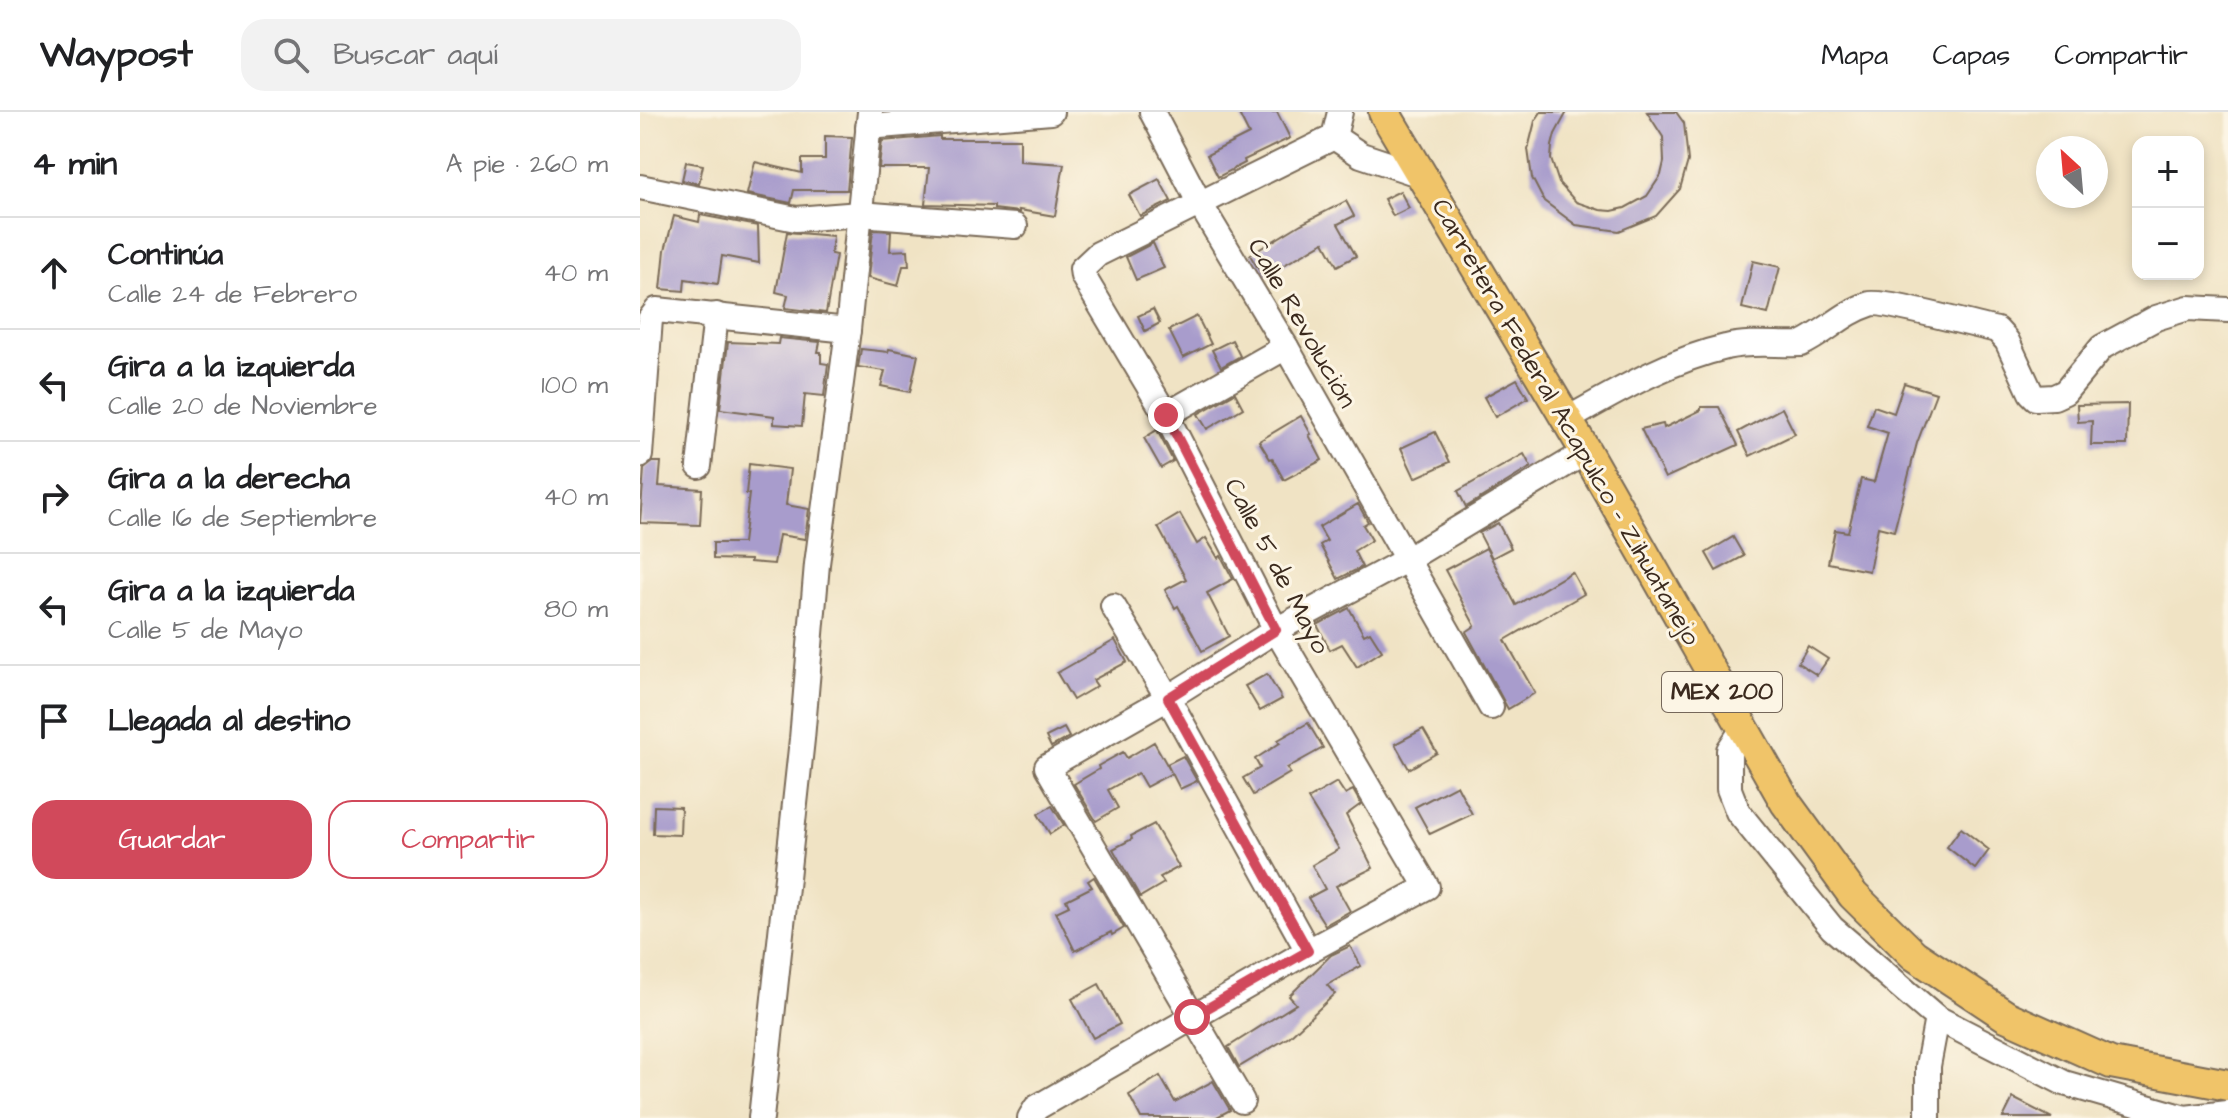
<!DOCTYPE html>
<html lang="es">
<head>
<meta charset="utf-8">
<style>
	body { margin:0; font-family:"Architects Daughter",sans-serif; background:#f2f2f2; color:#202124 }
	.controls { position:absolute; right:24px; top:24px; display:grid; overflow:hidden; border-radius:16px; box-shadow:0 4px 12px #0003 }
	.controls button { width:72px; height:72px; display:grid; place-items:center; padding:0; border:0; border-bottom:2px solid #e0e0e0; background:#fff; color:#202124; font:40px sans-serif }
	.compass { position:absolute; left:1396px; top:24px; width:72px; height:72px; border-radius:50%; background:#fff; box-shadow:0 4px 12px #0003; rotate:334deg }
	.stop { position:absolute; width:24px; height:24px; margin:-18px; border:6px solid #d1495b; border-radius:50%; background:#fff }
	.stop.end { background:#d1495b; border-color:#fff; box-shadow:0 2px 8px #0008 }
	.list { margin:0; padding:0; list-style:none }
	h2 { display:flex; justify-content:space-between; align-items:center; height:104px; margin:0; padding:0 32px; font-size:34px }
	h2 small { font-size:26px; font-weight:400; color:#757577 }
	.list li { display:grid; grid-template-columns:52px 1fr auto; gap:24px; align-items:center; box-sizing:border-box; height:112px; padding:0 32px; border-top:2px solid #e0e0e0 }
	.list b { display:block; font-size:30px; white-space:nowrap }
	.list p { margin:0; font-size:26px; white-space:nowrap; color:#757577 }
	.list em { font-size:26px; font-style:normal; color:#757577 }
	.actions { display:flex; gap:16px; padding:24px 32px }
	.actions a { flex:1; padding:18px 0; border:2px solid #d1495b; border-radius:24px; text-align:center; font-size:28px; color:#d1495b }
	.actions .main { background:#d1495b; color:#fff }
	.icon { flex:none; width:44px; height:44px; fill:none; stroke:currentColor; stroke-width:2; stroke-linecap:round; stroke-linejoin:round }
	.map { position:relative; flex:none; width:1588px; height:1006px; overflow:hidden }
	header { display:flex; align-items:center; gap:48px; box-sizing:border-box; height:112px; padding:0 40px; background:#fff; border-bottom:2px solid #e0e0e0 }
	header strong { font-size:38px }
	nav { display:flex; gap:44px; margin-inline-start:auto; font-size:28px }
	.search { width:560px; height:72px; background:#f2f2f2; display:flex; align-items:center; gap:20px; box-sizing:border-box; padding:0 28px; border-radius:24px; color:#757577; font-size:30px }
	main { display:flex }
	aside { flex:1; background:#fff }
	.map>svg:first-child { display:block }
</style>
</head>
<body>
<header>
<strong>Waypost</strong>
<div class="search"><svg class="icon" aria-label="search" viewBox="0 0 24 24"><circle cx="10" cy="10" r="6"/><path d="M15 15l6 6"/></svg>Buscar aquí</div>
<nav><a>Mapa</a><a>Capas</a><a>Compartir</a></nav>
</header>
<main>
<aside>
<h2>4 min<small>A pie · 260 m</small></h2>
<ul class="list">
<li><svg class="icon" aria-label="ahead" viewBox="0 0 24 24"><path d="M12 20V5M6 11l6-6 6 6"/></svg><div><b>Continúa</b><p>Calle 24 de Febrero</p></div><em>40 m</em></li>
<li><svg class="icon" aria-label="left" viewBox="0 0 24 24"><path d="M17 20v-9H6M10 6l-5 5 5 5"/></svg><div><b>Gira a la izquierda</b><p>Calle 20 de Noviembre</p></div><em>100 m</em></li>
<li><svg class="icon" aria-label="right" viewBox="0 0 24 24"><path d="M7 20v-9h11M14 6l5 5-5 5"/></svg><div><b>Gira a la derecha</b><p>Calle 16 de Septiembre</p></div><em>40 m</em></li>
<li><svg class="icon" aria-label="left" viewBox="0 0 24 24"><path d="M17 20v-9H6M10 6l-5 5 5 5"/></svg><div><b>Gira a la izquierda</b><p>Calle 5 de Mayo</p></div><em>80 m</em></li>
<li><svg class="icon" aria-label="arrive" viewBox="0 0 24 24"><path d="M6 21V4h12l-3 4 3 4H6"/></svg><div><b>Llegada al destino</b></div></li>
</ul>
<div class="actions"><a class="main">Guardar</a><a>Compartir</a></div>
</aside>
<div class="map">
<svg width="1588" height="1006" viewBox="0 0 1588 1006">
	<rect width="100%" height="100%" fill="#fcf5e5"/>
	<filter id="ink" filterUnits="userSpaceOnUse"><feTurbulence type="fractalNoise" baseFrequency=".0125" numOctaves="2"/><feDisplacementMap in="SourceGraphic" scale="16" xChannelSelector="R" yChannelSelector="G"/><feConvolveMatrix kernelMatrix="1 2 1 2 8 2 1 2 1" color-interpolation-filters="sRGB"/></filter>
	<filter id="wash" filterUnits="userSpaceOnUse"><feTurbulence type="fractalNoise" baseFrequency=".006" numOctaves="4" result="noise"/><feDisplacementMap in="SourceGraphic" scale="32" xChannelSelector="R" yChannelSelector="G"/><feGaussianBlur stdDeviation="1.8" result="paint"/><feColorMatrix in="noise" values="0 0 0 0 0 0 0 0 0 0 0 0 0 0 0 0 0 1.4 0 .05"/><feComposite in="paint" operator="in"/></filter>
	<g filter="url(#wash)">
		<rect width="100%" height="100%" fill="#f0e3c4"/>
		<g id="blocks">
			<g fill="#a89ccc">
				<polygon points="598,0 637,0 650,26 604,48 605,51 578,65 567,43 609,22"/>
				<polygon points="901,0 927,0 915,22 912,34 911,47 919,71 936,90 960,98 972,99 985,96 1007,84 1021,63 1024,50 1023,25 1007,0 1036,0 1044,11 1048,49 1040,77 1016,104 979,119 936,113 904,89 892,66 888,37 895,9"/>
				<polygon points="185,24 212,25 207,78 154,78 151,91 107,82 115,50 162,61 162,47 185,47"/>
				<polygon points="300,24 300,27 380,27 380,49 424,52 415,104 379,98 379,100 354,97 354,94 285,92 289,56 239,56 242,29"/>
				<polygon points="46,50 63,53 59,72 42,68"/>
				<polygon points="519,67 531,89 500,104 489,83"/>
				<polygon points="760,79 769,96 753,104 744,87"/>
				<polygon points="706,89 714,104 698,112 716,144 697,154 684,130 623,165 610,143 661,112"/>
				<polygon points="60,103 118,114 119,151 82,144 78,172 45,167 44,179 21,177 25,138 34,104 59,110"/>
				<polygon points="233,118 251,119 250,139 268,138 269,154 263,154 258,174 228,166"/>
				<polygon points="147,120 193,124 191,142 196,143 186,201 145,196 148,183 136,180"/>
				<polygon points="513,131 524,156 496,168 486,145"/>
				<polygon points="1113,149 1140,155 1128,202 1102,196"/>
				<polygon points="513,197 520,211 505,219 498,204"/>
				<polygon points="557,204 571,232 543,246 529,218"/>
				<polygon points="139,226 180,230 178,240 181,240 181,251 188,252 184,284 165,282 162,314 134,312 134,304 80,297 88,230 138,232"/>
				<polygon points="592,228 600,244 581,255 572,238"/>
				<polygon points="221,237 248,240 249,237 278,243 270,280 241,274 245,259 218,255"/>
				<polygon points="877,267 888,286 855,305 844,285"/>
				<polygon points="1264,271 1296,281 1277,331 1254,419 1238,415 1229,459 1188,451 1195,418 1208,420 1221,367 1234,370 1248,321 1227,314 1234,294 1254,301"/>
				<polygon points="595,281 603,296 567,317 558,302"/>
				<polygon points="1488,292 1487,333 1451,333 1452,309 1438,310 1437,293"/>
				<polygon points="1061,295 1079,295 1098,333 1025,366 1001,317 1023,312 1024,316 1061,298"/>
				<polygon points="1142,296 1155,322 1110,344 1098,320"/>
				<polygon points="661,304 671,322 669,323 682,348 644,368 632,346 630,347 619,329"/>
				<polygon points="517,318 533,349 521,356 504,326"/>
				<polygon points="795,320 810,350 775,366 761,336"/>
				<polygon points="884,342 891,355 826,395 818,379"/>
				<polygon points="13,350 21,350 19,374 62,377 60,413 0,411 4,357"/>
				<polygon points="109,352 150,357 146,393 169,397 165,427 139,423 134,452 110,450 110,448 73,447 73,431 103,431 109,382 106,382"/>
				<polygon points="718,392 728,410 723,413 732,428 714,439 722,455 698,467 680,433 687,429 679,415"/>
				<polygon points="540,402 557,432 566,426 578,446 581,444 593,467 567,481 589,524 562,539 538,494 535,496 525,478 546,467 518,415"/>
				<polygon points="858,411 871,436 852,446 839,421"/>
				<polygon points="1093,425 1104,444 1076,459 1066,441"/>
				<polygon points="846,436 876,493 932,460 944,482 865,528 895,581 868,597 826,520 835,514 805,458"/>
				<polygon points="709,496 724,523 730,520 742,539 717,555 702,532 690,538 677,513"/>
				<polygon points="475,528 487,550 453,568 457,574 433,588 417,561"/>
				<polygon points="1168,534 1188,547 1177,563 1158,551"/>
				<polygon points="627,562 642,587 620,599 605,574"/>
				<polygon points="668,611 683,636 647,656 650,661 613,683 603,666 620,656 615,647 640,631 638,628"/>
				<polygon points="424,616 429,625 411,635 406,625"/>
				<polygon points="783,617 797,641 769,657 755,632"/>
				<polygon points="514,630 531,660 527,652 543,644 557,669 540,677 532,661 506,675 498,661 468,678 478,696 456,709 434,672 459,657 458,654 483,640 487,646"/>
				<polygon points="697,670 705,682 713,678 721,692 706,703 733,756 696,774 710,799 685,813 668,786 685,777 672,753 699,737 668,687"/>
				<polygon points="817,673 832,702 790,722 775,695"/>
				<polygon points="14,694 41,695 40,723 13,722"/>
				<polygon points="412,694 424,713 410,722 398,702"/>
				<polygon points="514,712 539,755 520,765 524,771 500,785 473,737 492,727 491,724"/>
				<polygon points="1321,716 1349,738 1335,757 1307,735"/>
				<polygon points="454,765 484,816 472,823 471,820 435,839 416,800 429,794 426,788 452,775 448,769"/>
				<polygon points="710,834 721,854 687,873 695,882 649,925 599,955 588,935 656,892 649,884 691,843"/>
				<polygon points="459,872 480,912 453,926 432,887"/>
				<polygon points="520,964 535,990 573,969 590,998 575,1006 501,1006 489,983"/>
				<polygon points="1373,986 1412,1006 1363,1006"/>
			</g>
		</g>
	</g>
	<g filter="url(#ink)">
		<use href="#blocks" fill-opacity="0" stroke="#7a6b58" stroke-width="2"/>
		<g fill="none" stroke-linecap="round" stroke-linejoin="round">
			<g stroke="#7a6b58" stroke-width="28">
				<g id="minor">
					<polyline points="512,0 560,92 646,235 851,595"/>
					<polyline points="228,15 411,0"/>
					<polyline points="694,25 721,43 781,63"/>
					<polyline points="694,25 700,0"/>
					<polyline points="0,75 156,107 220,102 375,114"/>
					<polyline points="526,303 646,235"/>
					<path d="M926,308C976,280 1029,248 1086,235C1109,229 1137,233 1161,232C1185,221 1204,200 1230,192C1241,188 1338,214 1357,218L1367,229L1391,281L1396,286L1414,285L1425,280L1462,235L1516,206L1548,196L1588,198"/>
					<polyline points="0,343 10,207 17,198 208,218"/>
					<polyline points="59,354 76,203"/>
					<polyline points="473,494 528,586 668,839"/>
					<polyline points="1103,617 1089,638 1089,677 1098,700 1192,816 1297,906 1424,971 1545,1006 1588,1001"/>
					<polyline points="602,989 407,655 528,586 636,518 766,448 946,340"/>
					<polyline points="121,1006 162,627 177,452 208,218 230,0"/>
					<polyline points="390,1006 396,996 668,839 787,775 636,518 526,303 443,164 442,157 458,142 694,25"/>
					<polyline points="1288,1006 1288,954 1297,906"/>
				</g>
			</g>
			<g stroke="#7a6b58" stroke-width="34">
				<polyline id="major" points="744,0 946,340 1146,691 1213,783 1274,843 1366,904 1471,951 1588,973"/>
			</g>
			<use href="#minor" stroke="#fff" stroke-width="24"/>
			<use href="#major" stroke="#f0c469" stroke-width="30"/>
		</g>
	</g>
	<g fill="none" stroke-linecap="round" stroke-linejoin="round" filter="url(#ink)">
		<polyline stroke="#d1495b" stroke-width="10" points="526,303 636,518 528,586 668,839 552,905"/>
	</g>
	<g text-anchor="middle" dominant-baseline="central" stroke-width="6" stroke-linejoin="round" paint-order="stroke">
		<rect fill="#fcf5e5" stroke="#75675a" stroke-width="2" x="1022" y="560" width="120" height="40" rx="6"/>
		<g font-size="24" font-weight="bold" fill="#3b2a1e">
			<text x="1082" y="580">MEX 200</text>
		</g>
		<g font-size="26" fill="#3b2a1e" stroke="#fcf5e5">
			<text transform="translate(662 211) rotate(60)">Calle Revolución</text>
			<text transform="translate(926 310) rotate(60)">Carretera Federal Acapulco - Zihuatanejo</text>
			<text transform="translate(637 454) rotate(62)">Calle 5 de Mayo</text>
		</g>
	</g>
</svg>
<div class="controls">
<button>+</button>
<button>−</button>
</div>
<svg class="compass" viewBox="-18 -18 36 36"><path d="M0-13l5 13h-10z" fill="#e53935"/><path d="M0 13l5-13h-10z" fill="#757577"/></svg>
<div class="stop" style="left:552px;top:905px"></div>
<div class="stop end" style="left:526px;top:303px"></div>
</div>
</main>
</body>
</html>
